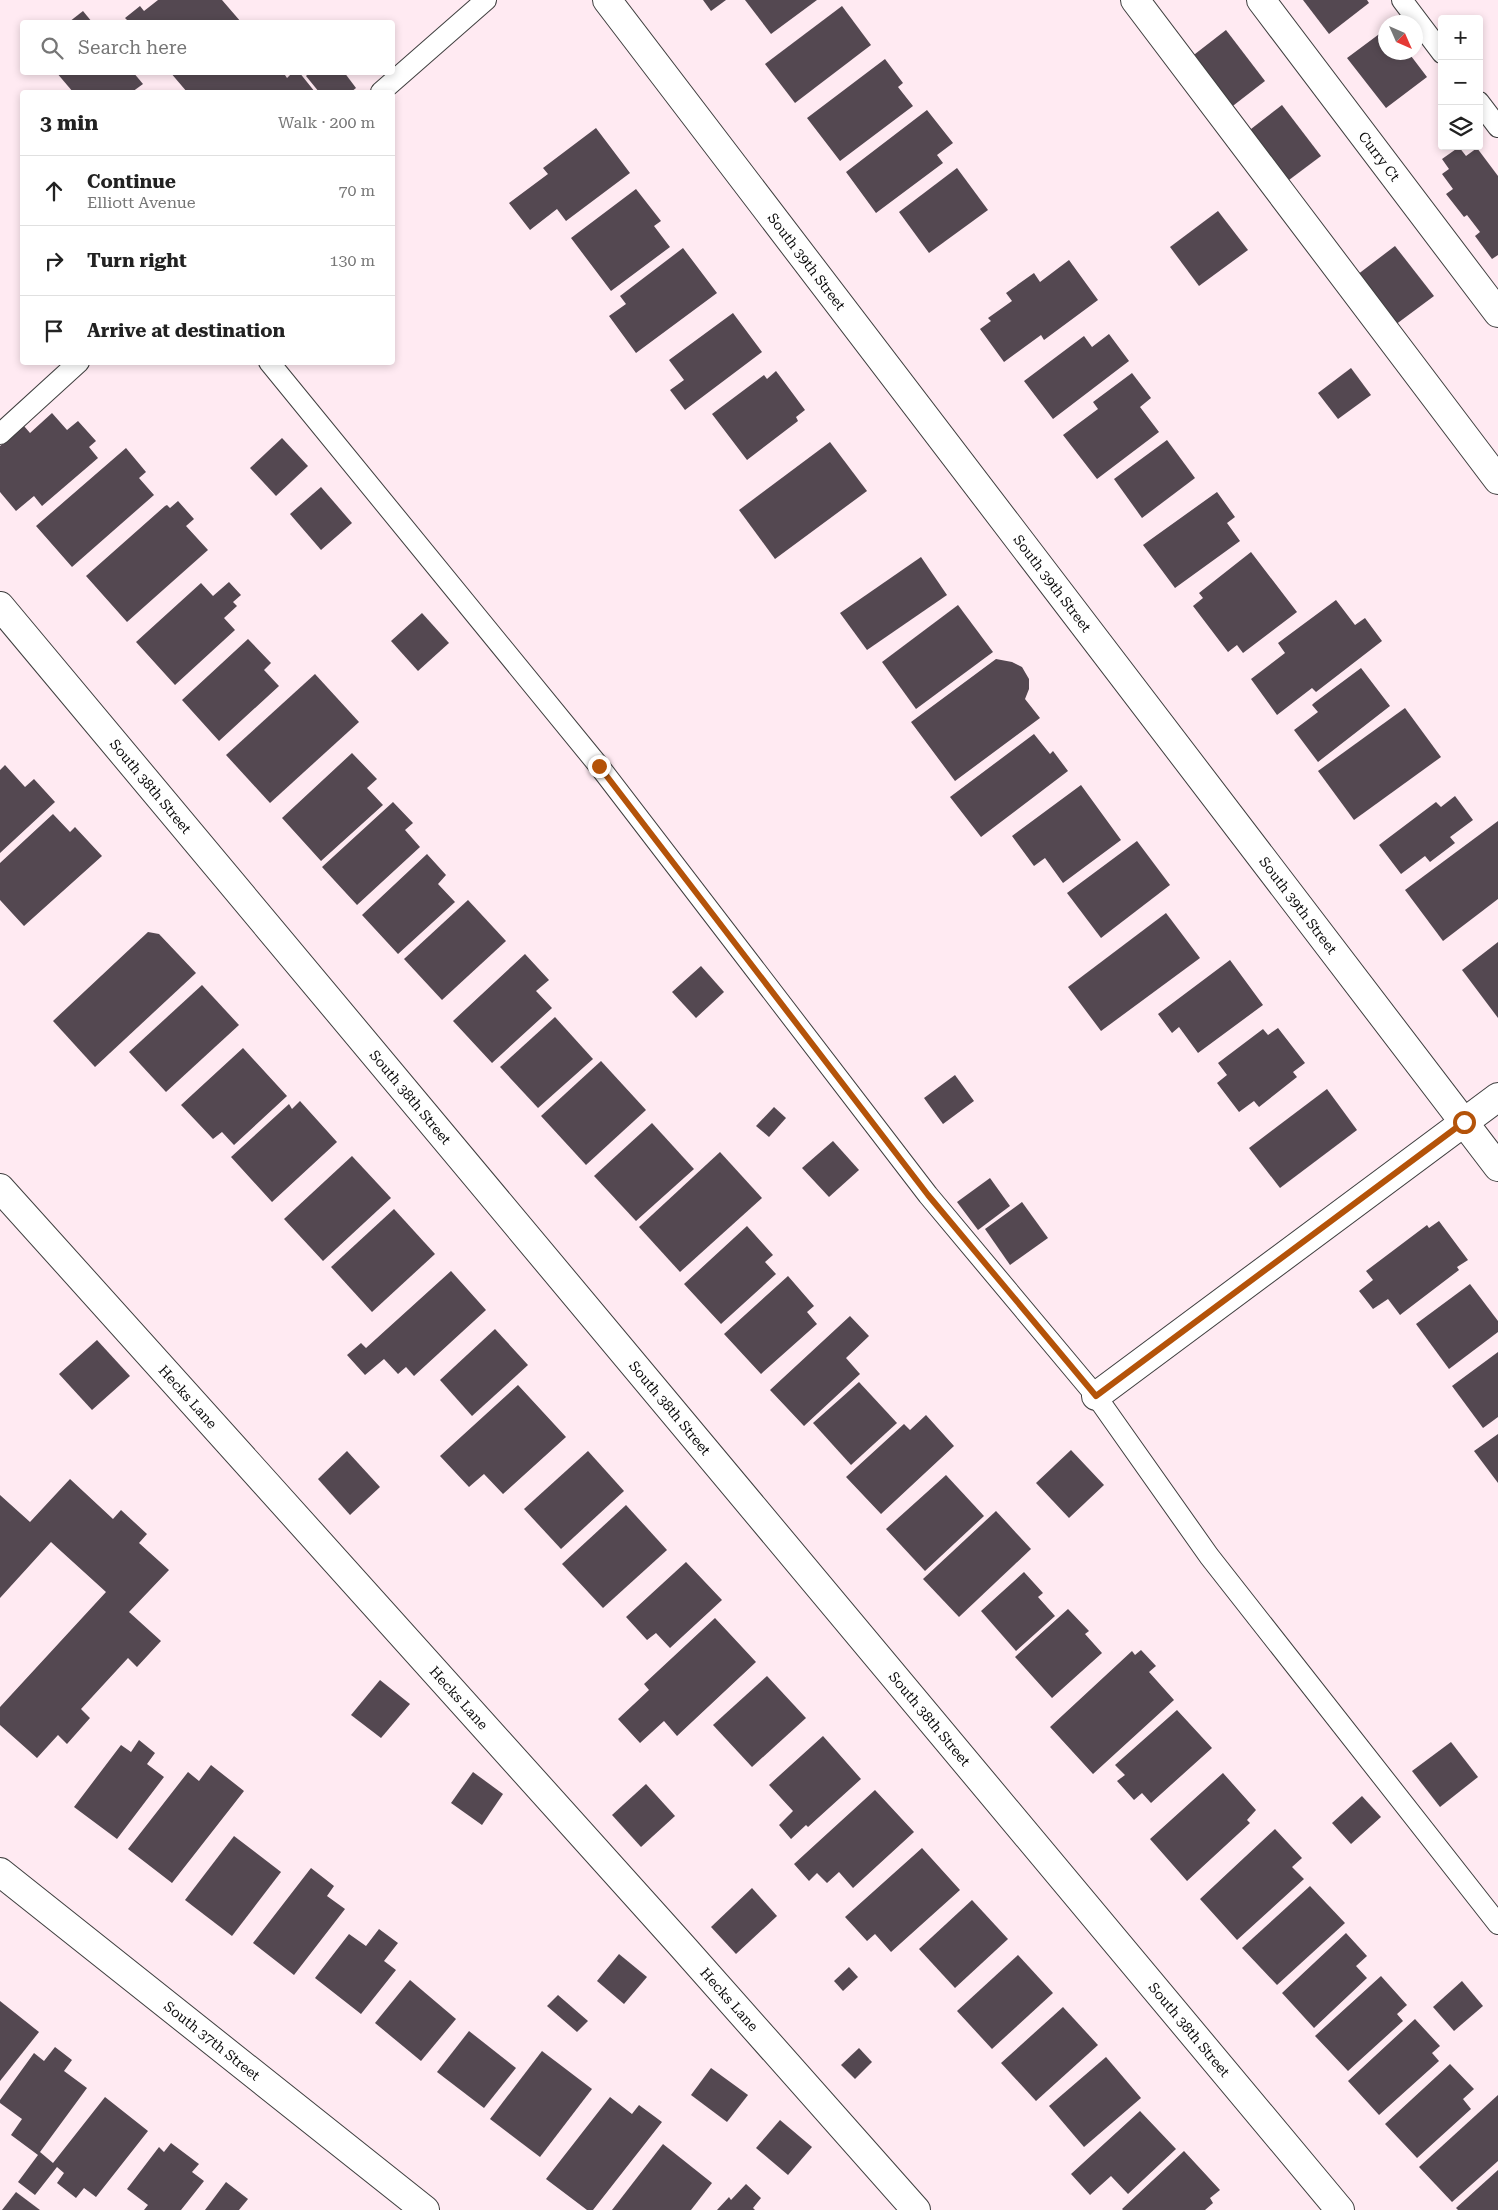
<!DOCTYPE html>
<html lang="en">
<head>
<meta charset="utf-8">
<style>
	body { margin:0; font-family:"Roboto Serif",serif; background:#f2f2f2; color:#222 }
	.controls { position:absolute; right:15px; top:15px; display:grid; overflow:hidden; border-radius:5px; box-shadow:0 2px 8px #0003 }
	.controls button { width:45px; height:45px; display:grid; place-items:center; padding:0; border:0; border-bottom:1px solid #e0e0e0; background:#fff; color:#222; font:25px sans-serif }
	.compass { position:absolute; left:1378px; top:15px; width:45px; height:45px; border-radius:50%; background:#fff; box-shadow:0 2px 8px #0003; rotate:135deg }
	.stop { position:absolute; width:15px; height:15px; margin:-11px; border:4px solid #b45309; border-radius:50%; background:#fff }
	.stop.end { background:#b45309; border-color:#fff; box-shadow:0 1px 5px #0008 }
	.list { margin:0; padding:0; list-style:none }
	h2 { display:flex; justify-content:space-between; align-items:center; height:65px; margin:0; padding:0 20px; font-size:21px }
	h2 small { font-size:16px; font-weight:400; color:#767676 }
	.list li { display:grid; grid-template-columns:32px 1fr auto; gap:15px; align-items:center; box-sizing:border-box; height:70px; padding:0 20px; border-top:1px solid #e0e0e0 }
	.list b { display:block; font-size:19px; white-space:nowrap }
	.list p { margin:0; font-size:16px; white-space:nowrap; color:#767676 }
	.list em { font-size:16px; font-style:normal; color:#767676 }
	.icon { flex:none; width:28px; height:28px; fill:none; stroke:currentColor; stroke-width:2; stroke-linecap:round; stroke-linejoin:round }
	.map { position:relative; flex:none; width:1498px; height:2210px; overflow:hidden }
	.search { position:absolute; background:#fff; box-shadow:0 2px 8px #0003; left:20px; top:20px; width:375px; height:55px; display:flex; align-items:center; gap:12px; box-sizing:border-box; padding:0 18px; border-radius:5px; color:#767676; font-size:19px }
	.panel { position:absolute; background:#fff; box-shadow:0 2px 8px #0003; left:20px; top:90px; width:375px; height:275px; border-radius:5px }
	.map>svg:first-child { display:block }
</style>
</head>
<body>
<div class="map">
<svg width="1498" height="2210" viewBox="0 0 1498 2210">
	<rect width="100%" height="100%" fill="#ffeaf2"/>
	<g fill="#544851">
		<polygon points="158,0 222,0 241,22 129,22 125,18 140,6 144,11"/>
		<polygon points="703,0 726,0 711,11"/>
		<polygon points="745,0 817,0 771,34"/>
		<polygon points="1303,0 1367,0 1369,3 1329,34"/>
		<polygon points="842,6 871,45 795,103 765,64"/>
		<polygon points="83,11 92,22 69,22"/>
		<polygon points="1386,29 1386,52 1408,52 1427,77 1386,108 1347,58"/>
		<polygon points="1226,30 1265,81 1225,112 1186,61"/>
		<polygon points="885,59 903,83 898,87 913,106 840,161 807,118"/>
		<polygon points="56,72 133,72 143,84 132,92 73,92"/>
		<polygon points="170,72 283,72 287,78 293,72 299,72 315,92 187,92"/>
		<polygon points="310,72 344,72 356,88 351,92 319,92 306,76"/>
		<polygon points="1282,105 1321,156 1281,186 1242,136"/>
		<polygon points="927,110 953,143 937,155 943,163 876,213 846,172"/>
		<polygon points="596,128 630,173 566,221 557,209 530,230 509,203 548,174 543,168"/>
		<polygon points="1459,147 1466,156 1477,148 1498,176 1498,255 1492,259 1475,236 1480,232 1467,215 1464,217 1446,194 1453,189 1442,174 1449,169 1442,159"/>
		<polygon points="957,168 988,210 929,253 899,212"/>
		<polygon points="636,189 661,221 654,226 670,247 611,291 571,238"/>
		<polygon points="1218,211 1248,250 1199,286 1170,247"/>
		<polygon points="1395,246 1434,296 1391,328 1353,278"/>
		<polygon points="683,248 717,293 636,353 609,316 626,304 620,296"/>
		<polygon points="1069,260 1098,300 1044,340 1041,335 1004,362 980,329 991,321 988,318 1012,301 1006,293 1034,273 1040,282"/>
		<polygon points="733,313 762,352 685,410 670,390 684,380 669,360"/>
		<polygon points="1109,334 1129,361 1053,419 1024,381 1084,336 1092,347"/>
		<polygon points="1351,368 1371,395 1338,419 1318,393"/>
		<polygon points="776,371 805,410 796,417 798,421 747,460 712,414 764,375 767,379"/>
		<polygon points="1132,373 1151,398 1140,407 1159,432 1097,479 1063,435 1098,409 1093,402"/>
		<polygon points="52,413 67,430 78,421 96,441 89,447 98,458 42,506 34,496 16,511 0,492 0,446 24,426 30,433"/>
		<polygon points="282,438 308,466 276,496 250,468"/>
		<polygon points="1167,440 1195,478 1142,518 1114,479"/>
		<polygon points="830,442 867,491 775,559 739,510"/>
		<polygon points="126,448 146,472 139,478 154,495 72,567 36,526"/>
		<polygon points="321,487 352,523 321,550 290,514"/>
		<polygon points="1217,492 1235,517 1227,523 1240,541 1175,588 1143,545"/>
		<polygon points="178,501 194,519 186,526 208,550 127,622 86,576 165,506 167,505 170,508"/>
		<polygon points="1251,552 1297,612 1243,653 1237,645 1228,652 1193,606 1203,598 1199,593"/>
		<polygon points="921,557 947,595 867,650 840,613"/>
		<polygon points="229,582 241,595 233,602 237,606 224,618 235,630 175,685 136,642 201,583 213,596"/>
		<polygon points="1336,600 1355,625 1365,618 1382,641 1316,692 1312,688 1277,715 1251,679 1285,653 1278,643"/>
		<polygon points="958,605 993,652 916,709 882,662"/>
		<polygon points="422,613 449,643 418,671 391,641"/>
		<polygon points="248,639 271,663 264,670 279,686 219,741 182,700"/>
		<polygon points="996,659 1012,662 1022,667 1029,679 1029,689 1025,699 1040,718 955,781 911,722"/>
		<polygon points="1361,668 1390,706 1318,762 1294,730 1318,712 1312,705 1314,703"/>
		<polygon points="315,674 359,722 270,803 226,755"/>
		<polygon points="1405,708 1441,757 1354,820 1318,771"/>
		<polygon points="1034,734 1050,754 1053,751 1068,771 981,837 950,797"/>
		<polygon points="352,753 377,779 367,788 383,805 321,861 282,818"/>
		<polygon points="5,765 25,787 34,779 55,802 0,853 0,770"/>
		<polygon points="1081,785 1121,840 1063,883 1045,858 1034,866 1012,836"/>
		<polygon points="1455,796 1473,820 1450,837 1455,843 1430,862 1425,856 1401,874 1379,845 1436,802 1441,807"/>
		<polygon points="393,802 413,823 405,830 420,847 357,905 322,867"/>
		<polygon points="53,814 70,832 75,827 102,856 24,926 0,900 0,863"/>
		<polygon points="1498,821 1498,899 1443,941 1405,890"/>
		<polygon points="1137,841 1170,885 1101,938 1067,893"/>
		<polygon points="427,854 446,875 438,884 455,902 398,954 362,915"/>
		<polygon points="468,900 506,941 442,1000 404,959"/>
		<polygon points="1166,913 1200,958 1101,1031 1068,987"/>
		<polygon points="148,932 159,934 196,973 95,1067 53,1021"/>
		<polygon points="1498,942 1498,1018 1462,970"/>
		<polygon points="525,954 549,980 536,991 552,1008 492,1063 453,1021"/>
		<polygon points="1230,960 1263,1005 1198,1053 1179,1027 1172,1033 1158,1014"/>
		<polygon points="701,966 724,992 696,1018 672,992"/>
		<polygon points="202,985 239,1025 166,1092 129,1052"/>
		<polygon points="555,1017 593,1059 538,1108 500,1067"/>
		<polygon points="1278,1028 1305,1063 1293,1072 1297,1077 1259,1107 1254,1101 1239,1112 1217,1083 1227,1075 1218,1063 1263,1029 1268,1035"/>
		<polygon points="243,1048 287,1096 234,1145 222,1132 213,1139 181,1105"/>
		<polygon points="601,1061 646,1110 586,1165 541,1116"/>
		<polygon points="955,1075 974,1101 943,1124 924,1098"/>
		<polygon points="1327,1089 1357,1130 1280,1188 1249,1148"/>
		<polygon points="300,1101 337,1142 272,1202 231,1157 289,1104 292,1109"/>
		<polygon points="774,1107 786,1118 769,1137 756,1126"/>
		<polygon points="652,1123 694,1169 636,1221 594,1176"/>
		<polygon points="833,1141 859,1170 829,1197 802,1168"/>
		<polygon points="720,1152 762,1198 680,1272 639,1227"/>
		<polygon points="352,1156 391,1198 323,1261 284,1219"/>
		<polygon points="990,1178 1010,1206 978,1230 957,1202"/>
		<polygon points="1022,1202 1048,1238 1010,1265 985,1229"/>
		<polygon points="394,1209 435,1254 372,1312 331,1267"/>
		<polygon points="1439,1221 1468,1260 1457,1267 1459,1270 1400,1315 1388,1299 1373,1309 1359,1291 1373,1280 1366,1271 1427,1225 1429,1228"/>
		<polygon points="747,1226 773,1255 765,1262 776,1274 721,1324 684,1284"/>
		<polygon points="451,1271 486,1310 414,1376 406,1367 398,1374 384,1359 365,1375 347,1355 361,1343 366,1348"/>
		<polygon points="788,1276 814,1306 807,1312 817,1324 761,1374 724,1334"/>
		<polygon points="1470,1284 1498,1321 1498,1332 1449,1369 1416,1324"/>
		<polygon points="850,1316 869,1336 846,1358 860,1374 804,1426 770,1390"/>
		<polygon points="495,1329 528,1365 472,1416 440,1380"/>
		<polygon points="97,1340 130,1376 92,1410 59,1374"/>
		<polygon points="1498,1352 1498,1417 1483,1428 1452,1386"/>
		<polygon points="859,1382 897,1423 851,1465 813,1423"/>
		<polygon points="518,1385 566,1437 503,1494 484,1474 469,1487 440,1456"/>
		<polygon points="926,1415 954,1446 881,1514 846,1477 904,1424 910,1430"/>
		<polygon points="1498,1434 1498,1483 1474,1451"/>
		<polygon points="1071,1450 1104,1485 1069,1518 1036,1483"/>
		<polygon points="347,1451 380,1487 350,1515 318,1479"/>
		<polygon points="588,1451 624,1491 561,1549 524,1509"/>
		<polygon points="946,1475 984,1516 925,1571 886,1529"/>
		<polygon points="70,1479 113,1519 121,1510 147,1534 139,1543 169,1570 129,1612 161,1641 137,1667 128,1658 81,1709 90,1718 67,1744 58,1735 37,1758 0,1725 0,1707 106,1592 51,1542 0,1598 0,1495 30,1522"/>
		<polygon points="626,1505 667,1550 603,1608 562,1564"/>
		<polygon points="996,1511 1031,1549 959,1617 923,1579"/>
		<polygon points="686,1562 722,1600 670,1648 656,1633 647,1640 626,1617"/>
		<polygon points="1024,1572 1043,1593 1038,1597 1055,1616 1016,1651 981,1611"/>
		<polygon points="1068,1609 1089,1631 1085,1634 1102,1653 1052,1698 1015,1657"/>
		<polygon points="715,1618 756,1662 677,1736 664,1721 640,1743 618,1719 649,1690 644,1684"/>
		<polygon points="1141,1650 1156,1666 1149,1672 1174,1700 1093,1774 1050,1727 1132,1651 1135,1655"/>
		<polygon points="767,1676 806,1718 752,1767 713,1725"/>
		<polygon points="380,1680 410,1704 381,1738 351,1715"/>
		<polygon points="1177,1710 1212,1748 1151,1803 1142,1793 1134,1800 1117,1781 1125,1775 1115,1765"/>
		<polygon points="823,1736 861,1779 808,1827 806,1825 791,1839 779,1825 793,1811 769,1785"/>
		<polygon points="139,1740 155,1753 147,1764 164,1777 117,1839 74,1807 121,1745 131,1752"/>
		<polygon points="1451,1742 1478,1777 1440,1807 1412,1771"/>
		<polygon points="211,1765 244,1791 172,1883 128,1849 188,1772 199,1781"/>
		<polygon points="473,1772 503,1794 482,1825 451,1803"/>
		<polygon points="1223,1773 1256,1810 1247,1820 1250,1823 1187,1881 1150,1839"/>
		<polygon points="646,1784 675,1816 641,1847 612,1815"/>
		<polygon points="875,1790 914,1832 853,1888 839,1872 827,1883 817,1873 809,1881 794,1864"/>
		<polygon points="1362,1796 1381,1817 1351,1844 1332,1823"/>
		<polygon points="1275,1829 1302,1858 1292,1867 1304,1879 1237,1940 1200,1899"/>
		<polygon points="234,1836 281,1872 232,1936 185,1900"/>
		<polygon points="922,1848 960,1890 891,1952 875,1934 867,1941 845,1917"/>
		<polygon points="311,1868 334,1886 327,1896 345,1909 294,1975 253,1943"/>
		<polygon points="1310,1886 1345,1923 1277,1985 1242,1948"/>
		<polygon points="752,1888 777,1916 736,1954 711,1927"/>
		<polygon points="972,1900 1008,1939 955,1988 919,1949"/>
		<polygon points="379,1929 398,1943 384,1961 396,1970 361,2014 315,1978 349,1934 366,1946"/>
		<polygon points="1346,1933 1367,1956 1356,1966 1367,1978 1314,2028 1282,1993"/>
		<polygon points="619,1954 647,1977 624,2004 597,1981"/>
		<polygon points="1018,1955 1053,1993 992,2049 957,2011"/>
		<polygon points="849,1967 858,1977 843,1991 834,1981"/>
		<polygon points="1381,1976 1407,2005 1397,2014 1403,2021 1348,2071 1315,2036"/>
		<polygon points="410,1980 456,2019 421,2061 375,2023"/>
		<polygon points="1462,1981 1483,2006 1454,2031 1433,2007"/>
		<polygon points="558,1995 588,2021 577,2032 547,2006"/>
		<polygon points="0,2001 39,2032 0,2081"/>
		<polygon points="1063,2007 1098,2045 1036,2101 1001,2063"/>
		<polygon points="1415,2019 1440,2046 1432,2053 1439,2061 1379,2115 1348,2081"/>
		<polygon points="469,2031 516,2068 484,2108 437,2072"/>
		<polygon points="55,2047 72,2060 64,2071 87,2088 40,2152 53,2163 105,2097 148,2131 96,2197 84,2188 76,2198 57,2183 64,2173 57,2167 35,2195 18,2182 38,2155 11,2135 22,2119 0,2103 0,2100 34,2053 44,2061"/>
		<polygon points="859,2048 872,2062 855,2079 841,2065"/>
		<polygon points="542,2051 592,2089 540,2157 490,2119"/>
		<polygon points="1106,2057 1141,2098 1084,2147 1049,2106"/>
		<polygon points="1450,2064 1474,2089 1463,2099 1471,2109 1417,2158 1385,2124"/>
		<polygon points="711,2068 748,2095 727,2122 691,2095"/>
		<polygon points="1498,2095 1498,2161 1452,2202 1419,2167"/>
		<polygon points="610,2097 632,2114 639,2105 662,2122 593,2210 587,2210 546,2179"/>
		<polygon points="1140,2111 1176,2149 1128,2194 1111,2176 1090,2195 1071,2174"/>
		<polygon points="780,2120 812,2147 788,2175 756,2148"/>
		<polygon points="171,2143 199,2164 192,2172 204,2181 181,2210 144,2210 148,2205 127,2189 159,2147 164,2152"/>
		<polygon points="663,2144 712,2183 691,2210 612,2210"/>
		<polygon points="1184,2151 1220,2190 1210,2198 1213,2203 1205,2210 1123,2210 1122,2209"/>
		<polygon points="1498,2170 1498,2210 1458,2210 1456,2208"/>
		<polygon points="226,2182 248,2199 239,2210 205,2210"/>
		<polygon points="746,2184 761,2198 753,2208 755,2210 717,2210 729,2197 731,2200"/>
		<polygon points="16,2192 40,2210 2,2210"/>
	</g>
	<g fill="none" stroke-linecap="round" stroke-linejoin="round">
		<g stroke="#3f3f3f" stroke-width="22">
			<g id="lane">
				<polyline points="1402,0 1442,53"/>
				<polyline points="381,92 486,0"/>
				<polyline points="1479,102 1498,127"/>
				<polyline points="269,362 599,766 928,1195 1096,1396 1209,1556 1498,1924"/>
				<polyline points="0,434 79,362"/>
			</g>
		</g>
		<g stroke="#3f3f3f" stroke-width="30">
			<g id="street">
				<path id="s1" d="M607,0L1498,1167"/>
				<polyline points="1135,0 1498,480"/>
				<path id="s2" d="M1261,0L1498,313"/>
				<path id="s3" d="M0,606L1340,2210"/>
				<path id="s4" d="M0,1188L682,1946L916,2210"/>
				<polyline points="1096,1396 1498,1097"/>
				<path id="s5" d="M0,1872L425,2210"/>
			</g>
		</g>
		<use href="#lane" stroke="#fff" stroke-width="20"/>
		<use href="#street" stroke="#fff" stroke-width="28"/>
	</g>
	<g fill="none" stroke-linecap="round" stroke-linejoin="round">
		<polyline stroke="#b45309" stroke-width="6" points="599,766 928,1195 1096,1396 1464,1122"/>
	</g>
	<g text-anchor="middle" dominant-baseline="central" stroke-width="5" stroke-linejoin="round" paint-order="stroke">
		<g font-size="14" fill="#0c0c0c" stroke="#fff">
			<text stroke="none"><textPath href="#s2" startOffset="196">Curry Ct</textPath></text>
			<text stroke="none"><textPath href="#s1" startOffset="329">South 39th Street</textPath></text>
			<text stroke="none"><textPath href="#s1" startOffset="734">South 39th Street</textPath></text>
			<text stroke="none"><textPath href="#s3" startOffset="235">South 38th Street</textPath></text>
			<text stroke="none"><textPath href="#s1" startOffset="1139">South 39th Street</textPath></text>
			<text stroke="none"><textPath href="#s3" startOffset="640">South 38th Street</textPath></text>
			<text stroke="none"><textPath href="#s4" startOffset="281">Hecks Lane</textPath></text>
			<text stroke="none"><textPath href="#s3" startOffset="1045">South 38th Street</textPath></text>
			<text stroke="none"><textPath href="#s4" startOffset="686">Hecks Lane</textPath></text>
			<text stroke="none"><textPath href="#s3" startOffset="1450">South 38th Street</textPath></text>
			<text stroke="none"><textPath href="#s4" startOffset="1091">Hecks Lane</textPath></text>
			<text stroke="none"><textPath href="#s3" startOffset="1855">South 38th Street</textPath></text>
			<text stroke="none"><textPath href="#s5" startOffset="271">South 37th Street</textPath></text>
		</g>
	</g>
</svg>
<div class="controls">
<button>+</button>
<button>−</button>
<button><svg class="icon" aria-label="layers" viewBox="0 0 24 24"><path d="M12 4l9 5-9 5-9-5zM3 14l9 5 9-5"/></svg></button>
</div>
<svg class="compass" viewBox="-18 -18 36 36"><path d="M0-13l5 13h-10z" fill="#e53935"/><path d="M0 13l5-13h-10z" fill="#767676"/></svg>
<div class="stop" style="left:1464px;top:1122px"></div>
<div class="stop end" style="left:599px;top:766px"></div>
<div class="search"><svg class="icon" aria-label="search" viewBox="0 0 24 24"><circle cx="10" cy="10" r="6"/><path d="M15 15l6 6"/></svg>Search here</div>
<section class="panel">
<h2>3 min<small>Walk · 200 m</small></h2>
<ul class="list">
<li><svg class="icon" aria-label="ahead" viewBox="0 0 24 24"><path d="M12 20V5M6 11l6-6 6 6"/></svg><div><b>Continue</b><p>Elliott Avenue</p></div><em>70 m</em></li>
<li><svg class="icon" aria-label="right" viewBox="0 0 24 24"><path d="M7 20v-9h11M14 6l5 5-5 5"/></svg><div><b>Turn right</b></div><em>130 m</em></li>
<li><svg class="icon" aria-label="arrive" viewBox="0 0 24 24"><path d="M6 21V4h12l-3 4 3 4H6"/></svg><div><b>Arrive at destination</b></div></li>
</ul>
</section>
</div>
</body>
</html>
